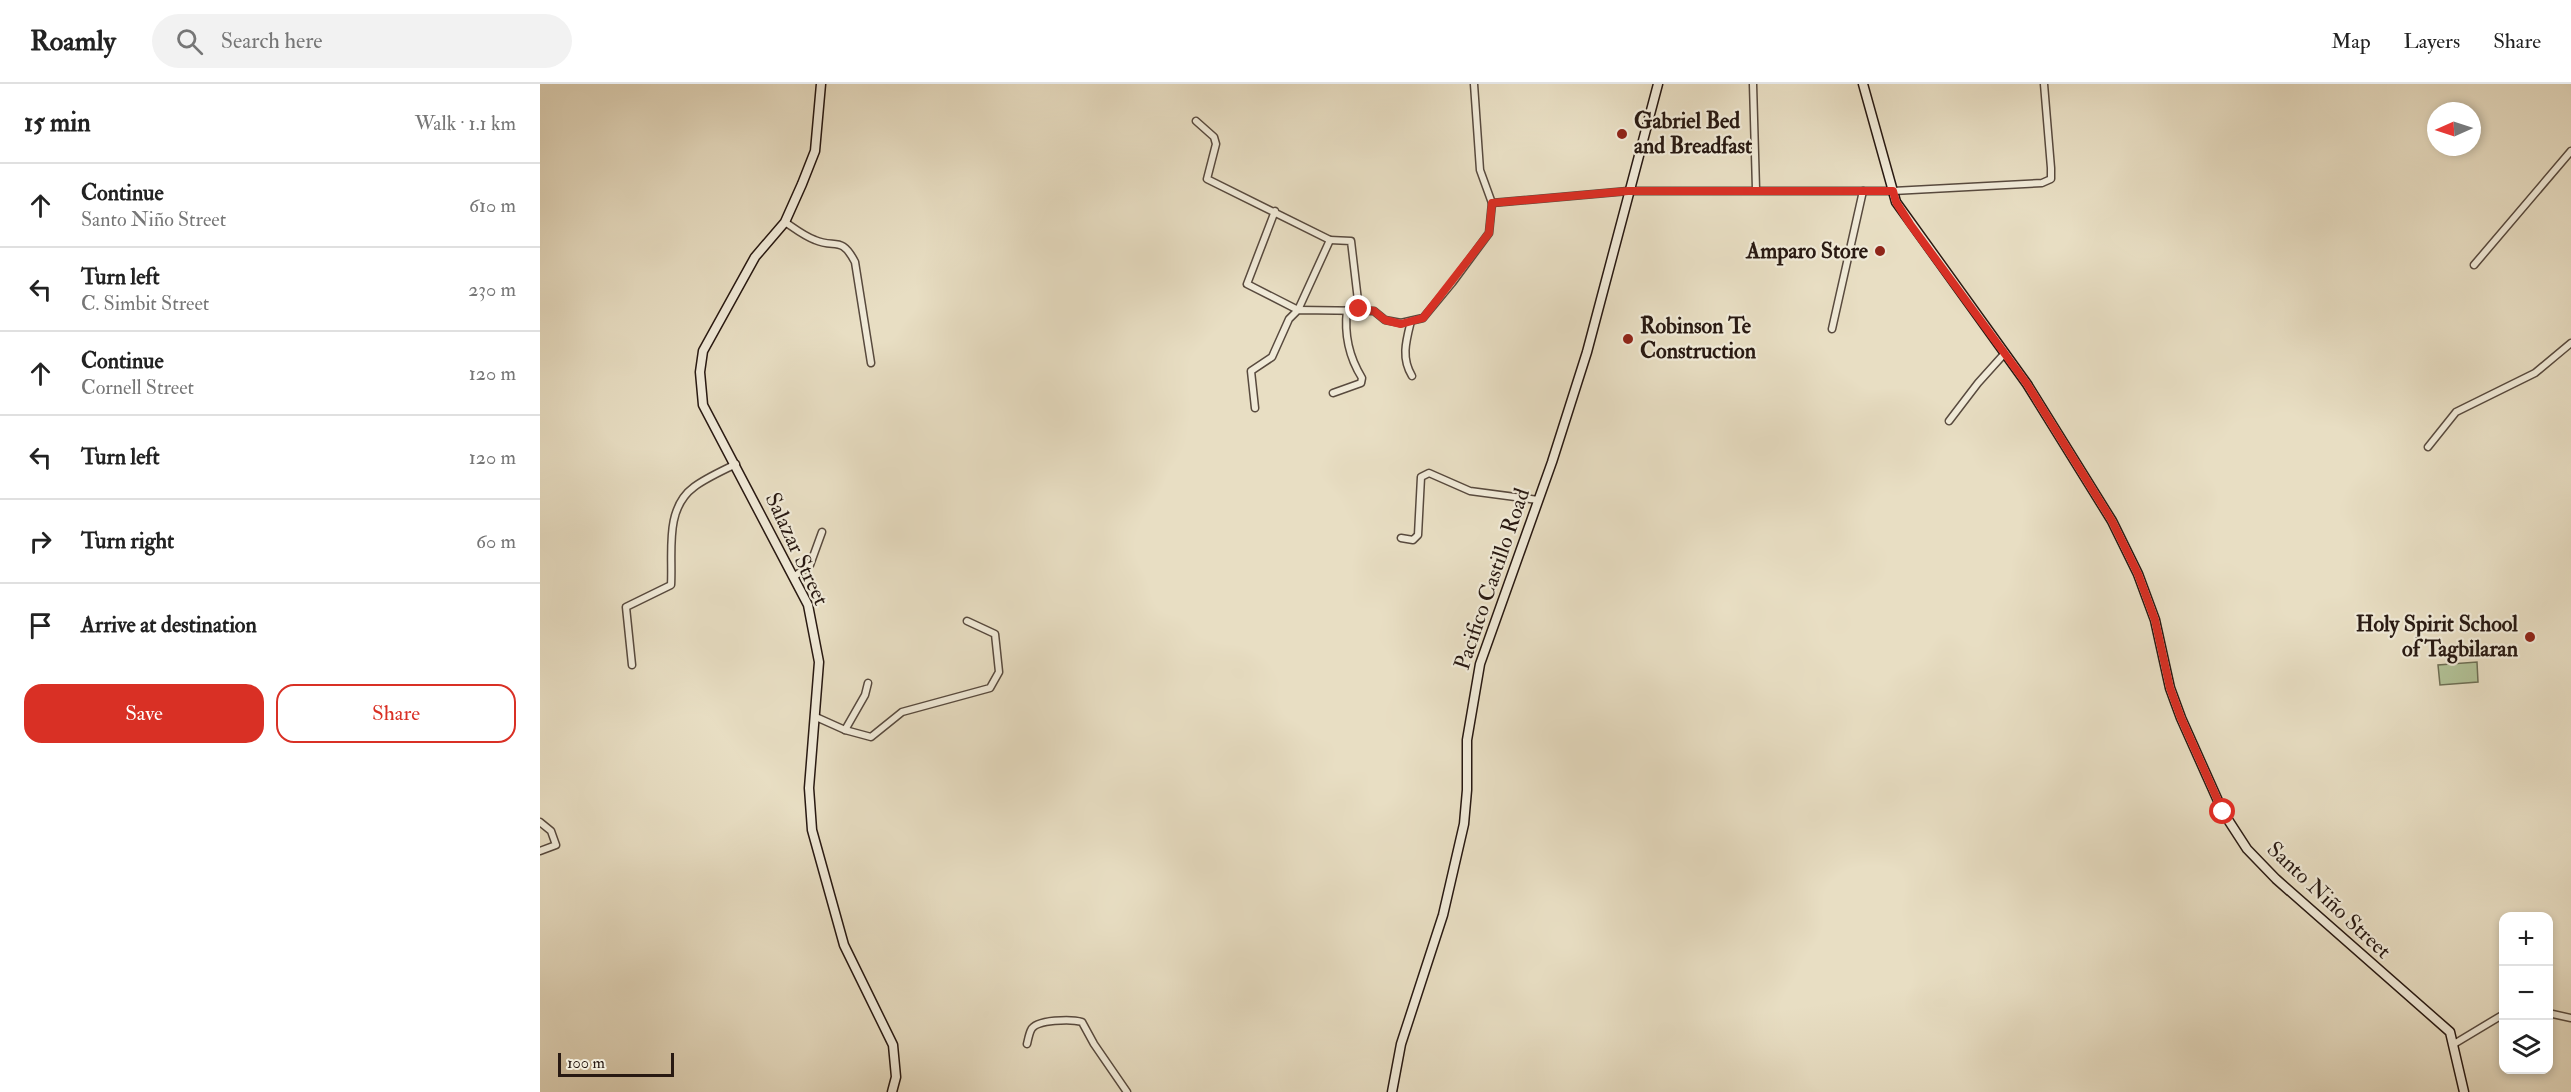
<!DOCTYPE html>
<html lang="en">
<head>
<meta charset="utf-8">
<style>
	body { margin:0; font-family:"IM FELL Double Pica",serif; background:#f2f2f2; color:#222 }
	.controls { position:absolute; right:18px; bottom:18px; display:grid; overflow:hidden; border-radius:12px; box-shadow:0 3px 9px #0003 }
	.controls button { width:54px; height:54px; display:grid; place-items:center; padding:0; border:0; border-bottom:2px solid #e0e0e0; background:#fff; color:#222; font:30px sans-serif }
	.compass { position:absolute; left:1887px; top:18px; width:54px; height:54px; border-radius:50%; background:#fff; box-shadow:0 3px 9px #0003; rotate:267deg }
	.scale { position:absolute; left:18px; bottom:15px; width:116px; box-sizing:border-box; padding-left:6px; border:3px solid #281912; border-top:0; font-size:16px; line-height:21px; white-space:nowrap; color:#281912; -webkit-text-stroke:4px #f0ead8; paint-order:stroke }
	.stop { position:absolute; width:18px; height:18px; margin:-14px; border:4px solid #d93025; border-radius:50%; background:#fff }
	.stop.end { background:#d93025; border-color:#fff; box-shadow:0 2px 6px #0008 }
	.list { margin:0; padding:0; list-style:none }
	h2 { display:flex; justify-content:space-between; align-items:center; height:78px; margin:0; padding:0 24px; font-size:26px }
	h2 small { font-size:20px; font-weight:400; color:#767676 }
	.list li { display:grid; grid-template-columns:39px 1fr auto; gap:18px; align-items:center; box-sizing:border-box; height:84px; padding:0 24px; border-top:2px solid #e0e0e0 }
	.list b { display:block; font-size:22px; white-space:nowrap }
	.list p { margin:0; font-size:20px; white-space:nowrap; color:#767676 }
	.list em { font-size:20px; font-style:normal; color:#767676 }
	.actions { display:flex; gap:12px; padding:18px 24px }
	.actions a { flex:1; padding:14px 0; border:2px solid #d93025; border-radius:18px; text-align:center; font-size:21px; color:#d93025 }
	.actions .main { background:#d93025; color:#fff }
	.icon { flex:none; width:33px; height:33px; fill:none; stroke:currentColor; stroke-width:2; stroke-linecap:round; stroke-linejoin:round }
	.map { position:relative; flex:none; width:2031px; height:1008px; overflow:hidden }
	header { display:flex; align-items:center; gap:36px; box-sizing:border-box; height:84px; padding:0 30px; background:#fff; border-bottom:2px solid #e0e0e0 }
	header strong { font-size:28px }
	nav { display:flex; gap:33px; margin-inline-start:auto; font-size:21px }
	.search { width:420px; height:54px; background:#f2f2f2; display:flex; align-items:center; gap:15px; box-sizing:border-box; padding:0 21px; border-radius:33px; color:#767676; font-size:22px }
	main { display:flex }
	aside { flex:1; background:#fff }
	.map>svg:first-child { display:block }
</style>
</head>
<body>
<header>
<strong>Roamly</strong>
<div class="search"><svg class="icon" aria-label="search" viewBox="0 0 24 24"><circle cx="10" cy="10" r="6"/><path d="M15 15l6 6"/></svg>Search here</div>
<nav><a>Map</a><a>Layers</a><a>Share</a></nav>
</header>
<main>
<aside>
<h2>15 min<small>Walk · 1.1 km</small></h2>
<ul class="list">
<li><svg class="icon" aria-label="ahead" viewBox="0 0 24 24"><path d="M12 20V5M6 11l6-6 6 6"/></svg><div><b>Continue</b><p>Santo Niño Street</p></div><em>610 m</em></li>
<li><svg class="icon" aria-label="left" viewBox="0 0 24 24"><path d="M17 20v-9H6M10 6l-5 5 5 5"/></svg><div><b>Turn left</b><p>C. Simbit Street</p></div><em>230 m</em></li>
<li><svg class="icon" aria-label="ahead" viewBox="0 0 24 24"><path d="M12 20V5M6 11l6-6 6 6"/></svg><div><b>Continue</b><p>Cornell Street</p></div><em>120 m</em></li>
<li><svg class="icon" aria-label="left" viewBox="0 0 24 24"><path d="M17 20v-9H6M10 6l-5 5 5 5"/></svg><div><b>Turn left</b></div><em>120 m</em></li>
<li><svg class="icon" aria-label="right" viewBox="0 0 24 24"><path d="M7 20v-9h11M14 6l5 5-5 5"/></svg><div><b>Turn right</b></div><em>60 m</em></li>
<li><svg class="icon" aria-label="arrive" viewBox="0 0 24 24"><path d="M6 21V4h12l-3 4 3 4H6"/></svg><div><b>Arrive at destination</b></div></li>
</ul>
<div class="actions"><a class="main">Save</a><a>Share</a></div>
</aside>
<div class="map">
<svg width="2031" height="1008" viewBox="0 0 2031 1008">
	<rect width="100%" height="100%" fill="#e8dec3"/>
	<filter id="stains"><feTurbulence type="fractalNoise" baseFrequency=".00333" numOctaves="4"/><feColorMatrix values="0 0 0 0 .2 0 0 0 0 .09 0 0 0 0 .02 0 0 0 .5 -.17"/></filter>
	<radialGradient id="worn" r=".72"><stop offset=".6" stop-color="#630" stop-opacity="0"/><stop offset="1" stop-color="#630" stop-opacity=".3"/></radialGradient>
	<polygon fill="#b2c297" stroke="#6d6e54" stroke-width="1.5" points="1937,578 1938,598 1900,601 1898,581"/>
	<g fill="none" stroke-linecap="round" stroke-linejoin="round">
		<g stroke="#584a3e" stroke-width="9">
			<g id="street">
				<polyline points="1213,0 1216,105"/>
				<polyline points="656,37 674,53 676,60 667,95 790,156 758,226 707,200 735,127"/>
				<polyline points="952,119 1088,107 1353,107 1502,99 1511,95 1511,84 1504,0"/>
				<path d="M245,138C254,144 264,152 275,156C295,165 301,151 315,178L331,279"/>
				<polyline points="790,156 811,157 819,225"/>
				<polyline points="1934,181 2031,67"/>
				<path d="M871,237C866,257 861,274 872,292"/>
				<polyline points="1292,245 1323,107"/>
				<path d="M793,309L821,299L822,294C809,273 804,251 807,226"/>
				<polyline points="715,324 711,287 732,273 749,235 758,226 834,227 845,236 861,239 883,234 912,199 949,149 952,119 940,86 934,0"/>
				<polyline points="1409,337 1438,299 1465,269"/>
				<polyline points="1888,363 1916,328 1995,289 2031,259"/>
				<polyline points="861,454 873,456 878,451 881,393 889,389 930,407 998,416"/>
				<polyline points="255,492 270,481 282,448"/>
				<path d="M92,581L86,523L131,501C133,469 124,425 154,403C166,394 182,387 196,380"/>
				<polyline points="276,633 305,646 331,653 362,628 450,604 459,588 455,550 427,537"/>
				<polyline points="305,646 325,611 328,599"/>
				<polyline points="0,738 11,747 16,761 0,767"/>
				<polyline points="2008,929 2031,934"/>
				<path d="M487,960C488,956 489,950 491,946C496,935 532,935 542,938L554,960L587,1008"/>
				<polyline points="1914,960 1964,930"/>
			</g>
		</g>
		<g stroke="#281912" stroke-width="11">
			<g id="secondary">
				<polyline points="281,0 275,67 262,100 245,138 215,173 163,267 160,288 163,321 268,521 279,578 269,704 272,746 304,861 353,961 356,993 352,1008"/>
				<polyline points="1323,0 1356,118 1487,300 1572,437 1598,490 1615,536 1630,604 1641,634 1683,728 1707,765 1736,795 1910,948 1924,1008"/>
				<polyline points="852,1008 861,960 903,831 924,740 927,706 927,656 940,580 1012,378 1047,268 1118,0"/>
			</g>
		</g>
		<use href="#street" stroke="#f0ead8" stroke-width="6"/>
		<use href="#secondary" stroke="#f0ead8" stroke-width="8"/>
	</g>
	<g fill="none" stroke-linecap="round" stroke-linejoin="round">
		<polyline stroke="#d93025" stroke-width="8" points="819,225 834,227 845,236 861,240 883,234 949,149 952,119 1088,107 1353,107 1356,118 1370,140 1487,300 1572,437 1598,490 1615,536 1630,604 1641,634 1683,728"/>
	</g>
	<g fill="#8f2418" stroke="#f0ead8" stroke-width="2">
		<circle cx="1082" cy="50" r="6"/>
		<circle cx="1340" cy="167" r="6"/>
		<circle cx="1088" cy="255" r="6"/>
		<circle cx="1990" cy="553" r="6"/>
	</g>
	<g text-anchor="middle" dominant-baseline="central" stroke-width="4.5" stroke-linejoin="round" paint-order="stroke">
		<g font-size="22" font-weight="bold" fill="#281912" stroke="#f0ead8" text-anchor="start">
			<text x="1094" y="37">Gabriel Bed<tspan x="1094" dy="25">and Breadfast</tspan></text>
			<text x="1328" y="167" text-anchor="end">Amparo Store</text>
			<text x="1100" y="242">Robinson Te<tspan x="1100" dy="25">Construction</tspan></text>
			<text x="1978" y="540" text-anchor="end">Holy Spirit School<tspan x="1978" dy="25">of Tagbilaran</tspan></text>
		</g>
		<g font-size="22" fill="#281912" stroke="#f0ead8">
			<text transform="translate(257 465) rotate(65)">Salazar Street</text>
			<text transform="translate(952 495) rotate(-71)">Pacifico Castillo Road</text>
			<text transform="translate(1789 816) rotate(43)">Santo Niño Street</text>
		</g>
	</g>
	<rect width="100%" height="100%" filter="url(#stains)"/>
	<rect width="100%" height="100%" fill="url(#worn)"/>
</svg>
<div class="controls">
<button>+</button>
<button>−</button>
<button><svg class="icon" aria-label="layers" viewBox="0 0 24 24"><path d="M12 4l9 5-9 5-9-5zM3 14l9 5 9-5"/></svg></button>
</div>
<svg class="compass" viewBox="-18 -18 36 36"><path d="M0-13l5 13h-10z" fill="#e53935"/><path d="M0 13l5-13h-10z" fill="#767676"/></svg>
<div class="scale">100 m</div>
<div class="stop" style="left:1683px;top:728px"></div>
<div class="stop end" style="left:819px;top:225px"></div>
</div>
</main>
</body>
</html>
